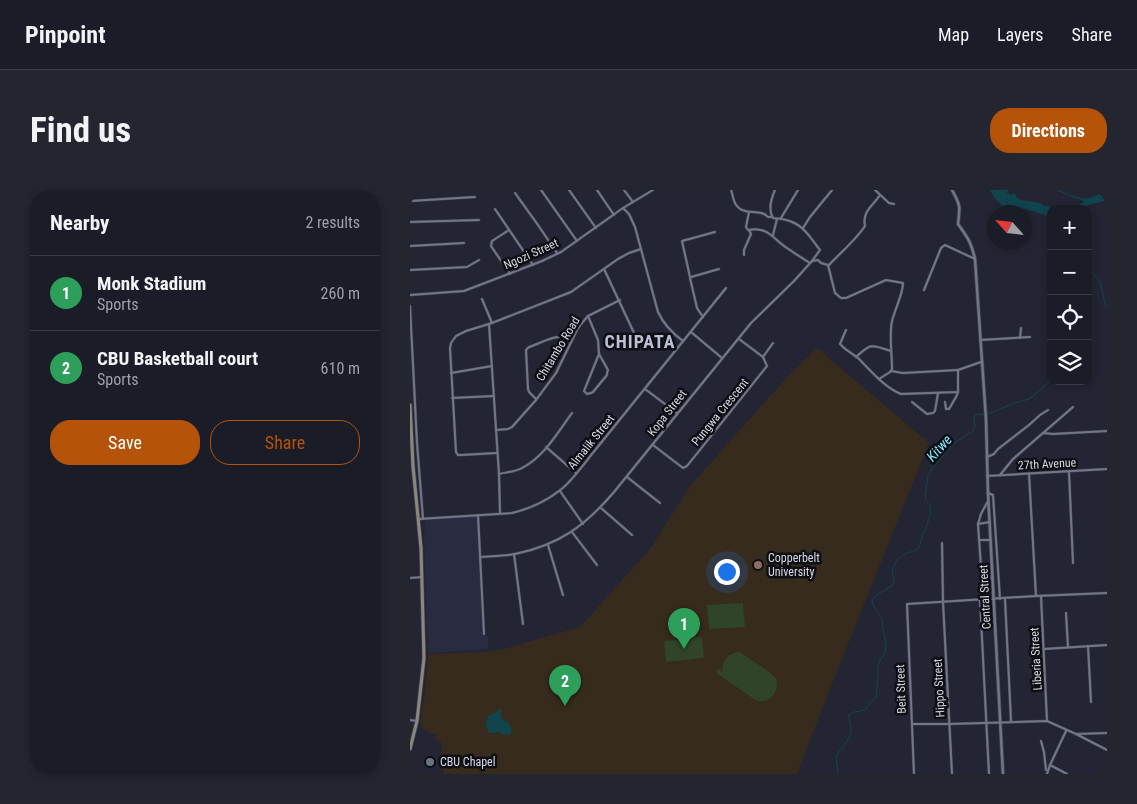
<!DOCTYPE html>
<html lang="en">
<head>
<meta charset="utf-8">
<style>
	body { margin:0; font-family:"Roboto Condensed",sans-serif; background:#23252f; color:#f1f3f6 }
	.controls { position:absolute; right:15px; top:15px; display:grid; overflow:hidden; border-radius:10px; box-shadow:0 2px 8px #0003 }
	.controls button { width:45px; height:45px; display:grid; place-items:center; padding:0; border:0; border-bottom:1px solid #383a44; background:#1a1c27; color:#f1f3f6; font:25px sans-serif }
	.compass { position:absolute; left:577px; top:15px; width:45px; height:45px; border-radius:50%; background:#1a1c27; box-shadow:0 2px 8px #0003; rotate:297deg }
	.you { position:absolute; left:316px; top:381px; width:18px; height:18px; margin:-12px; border:4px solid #fff; border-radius:50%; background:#1a73e8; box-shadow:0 0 0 8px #1a73e833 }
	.badge { display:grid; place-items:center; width:32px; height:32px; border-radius:50%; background:#b45309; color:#fff; font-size:16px; font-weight:700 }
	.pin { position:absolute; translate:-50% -41px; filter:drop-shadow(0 1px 2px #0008) }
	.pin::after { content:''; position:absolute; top:26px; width:18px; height:15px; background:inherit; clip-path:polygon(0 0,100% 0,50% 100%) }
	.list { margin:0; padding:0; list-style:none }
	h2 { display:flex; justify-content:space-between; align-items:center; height:65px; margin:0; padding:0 20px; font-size:21px }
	h2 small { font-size:16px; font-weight:400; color:#9fa1a7 }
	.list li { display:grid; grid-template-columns:32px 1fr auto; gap:15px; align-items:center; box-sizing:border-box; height:75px; padding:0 20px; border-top:1px solid #383a44 }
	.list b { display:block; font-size:19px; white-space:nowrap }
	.list p { margin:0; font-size:16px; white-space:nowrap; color:#9fa1a7 }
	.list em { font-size:16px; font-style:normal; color:#9fa1a7 }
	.actions { display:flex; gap:10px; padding:15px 20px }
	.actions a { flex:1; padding:11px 0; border:1px solid #b45309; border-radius:20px; text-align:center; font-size:18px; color:#b45309 }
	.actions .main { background:#b45309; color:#fff }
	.icon { flex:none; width:28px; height:28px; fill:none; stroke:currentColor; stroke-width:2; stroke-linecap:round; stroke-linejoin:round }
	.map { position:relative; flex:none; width:697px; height:584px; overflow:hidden; border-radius:20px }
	header { display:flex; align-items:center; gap:30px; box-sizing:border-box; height:70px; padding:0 25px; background:#1a1c27; border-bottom:1px solid #383a44 }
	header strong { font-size:24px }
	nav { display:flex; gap:28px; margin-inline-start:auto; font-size:18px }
	.intro { display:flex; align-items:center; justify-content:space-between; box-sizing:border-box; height:120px; padding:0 30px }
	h1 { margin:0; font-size:35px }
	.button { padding:12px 22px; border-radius:20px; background:#b45309; color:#fff; font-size:18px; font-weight:700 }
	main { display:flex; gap:30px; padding:0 30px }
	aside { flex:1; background:#1a1c27; border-radius:20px; box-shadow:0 2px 8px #0003 }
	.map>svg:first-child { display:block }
</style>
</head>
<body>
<header>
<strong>Pinpoint</strong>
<nav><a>Map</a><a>Layers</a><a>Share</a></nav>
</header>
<div class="intro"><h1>Find us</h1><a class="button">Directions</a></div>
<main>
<aside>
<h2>Nearby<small>2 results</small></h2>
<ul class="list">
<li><span class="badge" style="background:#2e9e5b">1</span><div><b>Monk Stadium</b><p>Sports</p></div><em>260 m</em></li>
<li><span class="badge" style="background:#2e9e5b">2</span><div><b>CBU Basketball court</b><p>Sports</p></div><em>610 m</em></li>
</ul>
<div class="actions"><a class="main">Save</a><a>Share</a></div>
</aside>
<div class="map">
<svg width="697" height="584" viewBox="0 0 697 584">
	<rect width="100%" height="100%" fill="#232534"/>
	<polygon fill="#292b41" points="67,326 73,446 78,446 78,459 18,463 14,351 15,330"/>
	<polygon fill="#362b1c" points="407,158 519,253 424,489 387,584 33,584 31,552 25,549 26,544 18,542 13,539 10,533 15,504 18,464 75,462 90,460 170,437 240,359 280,296 379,185"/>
	<g fill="#2f4429">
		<polygon points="333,413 335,437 299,439 297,415"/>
		<polygon points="292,447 294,468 256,472 254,451"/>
		<path d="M330,462C337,467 363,483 366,489C368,493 367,500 364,504C360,510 354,512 347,511L306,483L308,479L312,482C312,470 318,463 330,462Z"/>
	</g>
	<g fill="#11454e">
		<polygon points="580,0 599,0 596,3 598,3 601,5 605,3 606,7 611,10 630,13 632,15 648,19 641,19 641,22 639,23 641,27 616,19 608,18 606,22 600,22 599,21 600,20 606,20 605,17 600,17 597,15 593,17 584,7"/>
		<polygon points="646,0 650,0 657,4 675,9 683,7 697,0 697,10 678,15 675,19 654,19 657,17 663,18 674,12 672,10 655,4"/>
		<path d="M89,519H91C91,520 91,526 91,527C95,533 103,532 101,543C95,548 95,544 89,542C84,542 83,545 78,542V538L75,537L78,526L88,521Z"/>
	</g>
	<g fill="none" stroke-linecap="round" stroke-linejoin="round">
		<g stroke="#11454e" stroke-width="1">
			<path d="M678,80C695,90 690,100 696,117"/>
			<path d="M641,123C637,129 637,135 641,141"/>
			<path d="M428,584L426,566C431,558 440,551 441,541C442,535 438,531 439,525L444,522L455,520L460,513L466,508L468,487V477L470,470L475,463L476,453L473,439L472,429L463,415L462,410L465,406L483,395L484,390L482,380L487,370L494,364L507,360L510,355L512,346L516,338L520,325V316L516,310L515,305L518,286L523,277L544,253L563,241L565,236L564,226L565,225C571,224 576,224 581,223C590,219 599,215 608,212C611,211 616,210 619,209C628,204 633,196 641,190"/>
		</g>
		<g stroke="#414350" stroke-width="3">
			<g id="minor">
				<polyline points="131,0 167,51"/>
				<polyline points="159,0 186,38"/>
				<polyline points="187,0 204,25"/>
				<polyline points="214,0 223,12"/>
				<path d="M321,0C323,5 323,12 327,16C334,26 351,18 358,27H361"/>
				<polyline points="465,0 479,13 484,14"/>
				<polyline points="105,3 128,35 147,63"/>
				<polyline points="0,11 65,7"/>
				<path d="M213,18L219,24L225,37L248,122C254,135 262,143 273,151"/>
				<polyline points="85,19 123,75"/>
				<polyline points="371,28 388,0"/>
				<polyline points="0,32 69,30"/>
				<polyline points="393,38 400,27 422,0"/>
				<polyline points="99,40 82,51 81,56 100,84"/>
				<polyline points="338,40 336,37 339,22"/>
				<polyline points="363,45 367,29"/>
				<polyline points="0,56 54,53"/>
				<path d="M334,65V60L341,44L339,40C358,36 364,50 377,58C384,63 392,68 400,73"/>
				<polyline points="402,71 408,70 411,73 418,75"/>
				<path d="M418,75L425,103L431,108H436L476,90L493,93C493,104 485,119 482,131C479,145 482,164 482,179L480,182L469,189"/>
				<path d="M419,75C431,62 445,51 455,36C452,21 463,16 470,5"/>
				<polyline points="194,79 225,145"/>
				<polyline points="0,80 57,77 69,70"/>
				<polyline points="280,87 272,51 305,42"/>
				<polyline points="514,100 531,58 535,55 565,69"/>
				<polyline points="0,105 54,101 132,71 151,62 213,18 243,0"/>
				<polyline points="72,109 82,133"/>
				<polyline points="0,116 7,253 13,329"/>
				<polyline points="178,126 188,150 189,164 174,201 177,204 181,203 183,202 197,185 197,183 198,180 189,164"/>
				<polyline points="293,127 287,118 280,88 281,87 309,79"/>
				<polyline points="79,134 89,284 90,323"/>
				<path d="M436,140L430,154L432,156C437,161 443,164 448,168C460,180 475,198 491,204L548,202V180L571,172"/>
				<polyline points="281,142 312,168"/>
				<polyline points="610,148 611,138"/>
				<polyline points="570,150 620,147"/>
				<polyline points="353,167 363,153"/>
				<path d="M446,167C462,152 461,155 481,161"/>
				<polyline points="481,181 493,183 548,180"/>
				<polyline points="41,183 82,176"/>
				<polyline points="235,199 267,223"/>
				<polyline points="42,208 84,206"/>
				<path d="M126,209L119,202L118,199L116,160L119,157C132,153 149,141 162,150"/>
				<polyline points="502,212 517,224 523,223 525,221 528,203"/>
				<polyline points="535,212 536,219 539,219 546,207 548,202"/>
				<polyline points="86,240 98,239 102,237 126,210 146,183 167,140 171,134 178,126 210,110"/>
				<polyline points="633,243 643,244 697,241"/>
				<polyline points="243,255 273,278 277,276 357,176 353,167 329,149"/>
				<polyline points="136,257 166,283"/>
				<polyline points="87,263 51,265 48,265 46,262 40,158 41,153 46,146 56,141 82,133 161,102 208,69 219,63 231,59"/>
				<polyline points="577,267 584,264 588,259 619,235 630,225 638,220"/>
				<polyline points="659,282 663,373"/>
				<path d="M89,284C96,282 105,282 112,278C134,267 148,242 162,223"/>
				<polyline points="619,284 626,406"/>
				<polyline points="590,285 603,269 663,217"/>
				<polyline points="577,286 697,279"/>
				<polyline points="217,287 250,313"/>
				<polyline points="150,301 173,334"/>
				<polyline points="578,303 583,305 590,409"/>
				<polyline points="191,318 222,345"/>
				<polyline points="68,325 74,444"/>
				<path d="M9,329L102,323C119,319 136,311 149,301C163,291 175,272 186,259L316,98"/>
				<polyline points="568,334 580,332"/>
				<polyline points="162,342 187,375"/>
				<polyline points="569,350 581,350"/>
				<polyline points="532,353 533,412 542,584"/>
				<polyline points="138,355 153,405"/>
				<polyline points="104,364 113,434"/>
				<path d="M70,367C82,366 94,366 105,364C149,355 175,336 204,302L341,133L384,91L402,71L410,60C402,50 395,37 382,32C376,29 370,29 363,28C358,20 361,9 365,0"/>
				<polyline points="571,377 568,334 571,324 578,311"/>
				<polyline points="0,388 12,387"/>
				<polyline points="631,406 637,531"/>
				<polyline points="595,409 601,531"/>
				<polyline points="656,423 658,457"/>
				<polyline points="678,456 681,512"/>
				<polyline points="634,459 697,455"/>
				<polyline points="0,530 7,531"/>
				<polyline points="503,534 539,534 637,531 666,544 697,543"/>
				<polyline points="666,544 697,560"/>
				<polyline points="631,551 634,562 636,580"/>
				<polyline points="640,575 657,584"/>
				<polyline points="504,584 497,414 626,406 697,403"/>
				<polyline points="579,584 570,410 571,377 574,378 582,389"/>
				<polyline points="637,584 640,575 656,541"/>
			</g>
		</g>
		<g stroke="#414350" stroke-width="4">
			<path id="tertiary" d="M542,0C551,16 550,17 548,34C558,48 561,52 565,69L576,229L578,303L593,584"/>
		</g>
		<g stroke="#414350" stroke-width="4.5">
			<polyline id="secondary" points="0,215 3,276 11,358 14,468 7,531 0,559"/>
		</g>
		<use href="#minor" stroke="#737588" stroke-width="2"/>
		<use href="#tertiary" stroke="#737588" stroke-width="2.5"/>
		<use href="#secondary" stroke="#8c877d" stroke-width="3"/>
	</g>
	<circle fill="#8d6e63" stroke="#0e0f15" stroke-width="2" cx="348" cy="375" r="5"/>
	<circle fill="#6b7280" stroke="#0e0f15" stroke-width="2" cx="20" cy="572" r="5"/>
	<g text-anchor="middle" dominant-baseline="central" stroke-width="5" stroke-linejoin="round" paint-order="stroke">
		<g font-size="12" fill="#d7d8e3" stroke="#0e0f15">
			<text transform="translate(121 64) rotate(-24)">Ngozi Street</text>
			<text transform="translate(148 159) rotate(-59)">Chitambo Road</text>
			<text transform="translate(310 222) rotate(-51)">Pungwa Crescent</text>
			<text transform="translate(257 223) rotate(-52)">Kopa Street</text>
			<text transform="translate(181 252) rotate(-51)">Almalik Street</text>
			<text transform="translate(637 274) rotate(-3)">27th Avenue</text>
			<text transform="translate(575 407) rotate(-93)">Central Street</text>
			<text transform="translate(626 469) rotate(-93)">Liberia Street</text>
			<text transform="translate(529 498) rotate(-93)">Hippo Street</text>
			<text transform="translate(491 499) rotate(-92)">Beit Street</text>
		</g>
		<g font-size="12" fill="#d7d8e3" stroke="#0e0f15" text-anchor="start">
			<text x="358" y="368">Copperbelt<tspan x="358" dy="14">University</tspan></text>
			<text x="30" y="572">CBU Chapel</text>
		</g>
		<g font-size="14" font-style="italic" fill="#86ecfe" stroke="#0e0f15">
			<text transform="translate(529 258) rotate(-48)">Kitwe</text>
		</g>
		<g font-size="18" font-weight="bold" letter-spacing="1" fill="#bdc0d4" stroke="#0e0f15">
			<text x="230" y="151">CHIPATA</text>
		</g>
	</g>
</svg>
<div class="controls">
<button>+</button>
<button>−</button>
<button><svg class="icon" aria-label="locate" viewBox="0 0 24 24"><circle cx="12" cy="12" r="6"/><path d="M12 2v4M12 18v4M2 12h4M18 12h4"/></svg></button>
<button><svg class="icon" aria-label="layers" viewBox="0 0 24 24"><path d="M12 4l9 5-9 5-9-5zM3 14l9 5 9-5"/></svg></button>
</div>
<svg class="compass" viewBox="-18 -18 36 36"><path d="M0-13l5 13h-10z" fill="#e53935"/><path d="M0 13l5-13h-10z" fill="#9fa1a7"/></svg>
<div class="you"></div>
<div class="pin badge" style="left:274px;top:459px;background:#2e9e5b">1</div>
<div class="pin badge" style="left:155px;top:516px;background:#2e9e5b">2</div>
</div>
</main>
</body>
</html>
